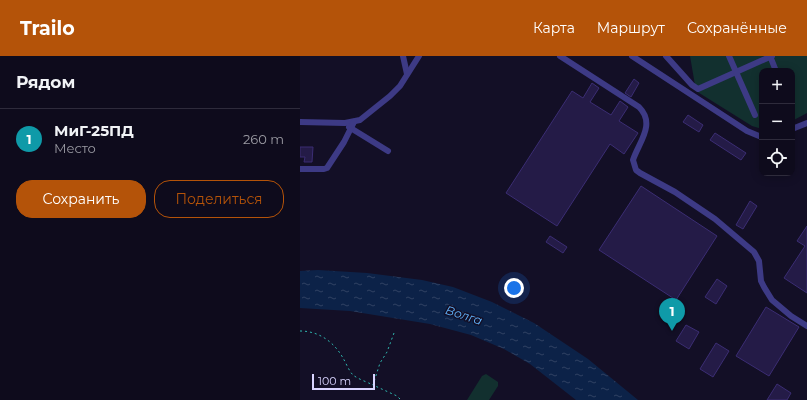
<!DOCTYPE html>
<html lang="ru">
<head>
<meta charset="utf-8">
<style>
	body { margin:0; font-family:Montserrat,sans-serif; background:#1c1929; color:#f1f3f6 }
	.controls { position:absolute; right:12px; top:12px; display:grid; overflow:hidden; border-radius:8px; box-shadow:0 2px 10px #0003 }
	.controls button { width:36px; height:36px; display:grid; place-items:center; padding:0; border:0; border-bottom:1px solid #2e2b3b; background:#0e0b1c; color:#f1f3f6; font:20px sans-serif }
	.scale { position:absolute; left:12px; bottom:10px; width:63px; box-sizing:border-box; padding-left:4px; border:2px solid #d9d4ff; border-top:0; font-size:11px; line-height:14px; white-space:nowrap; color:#d9d4ff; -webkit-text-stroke:3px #130f26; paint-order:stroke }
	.you { position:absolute; left:214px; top:232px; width:14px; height:14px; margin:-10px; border:3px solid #fff; border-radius:50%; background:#1a73e8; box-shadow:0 0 0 6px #1a73e833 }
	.badge { display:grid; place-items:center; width:26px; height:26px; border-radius:50%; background:#b45309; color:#fff; font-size:13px; font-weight:700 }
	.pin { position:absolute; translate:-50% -33px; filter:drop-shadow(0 1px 2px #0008) }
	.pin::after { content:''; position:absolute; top:21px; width:14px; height:12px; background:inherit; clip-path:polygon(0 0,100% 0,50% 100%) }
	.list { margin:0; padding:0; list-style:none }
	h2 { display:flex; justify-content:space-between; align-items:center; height:52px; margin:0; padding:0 16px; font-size:17px }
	h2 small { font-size:13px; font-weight:400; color:#9b9ba3 }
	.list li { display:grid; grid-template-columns:26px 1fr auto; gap:12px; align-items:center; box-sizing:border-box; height:60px; padding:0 16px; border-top:1px solid #2e2b3b }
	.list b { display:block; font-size:15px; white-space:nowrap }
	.list p { margin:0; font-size:13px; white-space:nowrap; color:#9b9ba3 }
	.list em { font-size:13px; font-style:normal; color:#9b9ba3 }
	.actions { display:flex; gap:8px; padding:12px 16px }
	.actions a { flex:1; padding:9px 0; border:1px solid #b45309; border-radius:16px; text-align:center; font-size:14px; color:#b45309 }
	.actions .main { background:#b45309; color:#fff }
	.icon { flex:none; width:22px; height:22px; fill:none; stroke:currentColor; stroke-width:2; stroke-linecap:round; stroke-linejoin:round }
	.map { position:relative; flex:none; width:507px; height:344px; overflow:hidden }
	header { display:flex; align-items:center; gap:24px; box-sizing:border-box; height:56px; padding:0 20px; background:#b45309; color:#fff }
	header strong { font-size:19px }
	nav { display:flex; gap:22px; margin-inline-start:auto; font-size:14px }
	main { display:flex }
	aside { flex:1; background:#0e0b1c }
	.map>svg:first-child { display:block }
</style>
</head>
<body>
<header>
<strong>Trailo</strong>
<nav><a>Карта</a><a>Маршрут</a><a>Сохранённые</a></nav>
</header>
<main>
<aside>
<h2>Рядом<small></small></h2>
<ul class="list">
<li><span class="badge" style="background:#0f9aa8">1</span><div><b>МиГ-25ПД</b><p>Место</p></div><em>260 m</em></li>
</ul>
<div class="actions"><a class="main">Сохранить</a><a>Поделиться</a></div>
</aside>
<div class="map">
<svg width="507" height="344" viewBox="0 0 507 344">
	<defs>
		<pattern id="water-ripples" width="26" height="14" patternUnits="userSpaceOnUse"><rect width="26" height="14" fill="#0c2248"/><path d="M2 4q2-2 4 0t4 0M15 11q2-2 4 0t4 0" fill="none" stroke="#2f4163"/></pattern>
	</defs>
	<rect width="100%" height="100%" fill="#130f26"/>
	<g fill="#12302f">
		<polygon points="390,0 507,0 507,57 492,65 492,15 462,15 462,73 452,70 396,35"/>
		<polygon points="186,318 198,326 198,330 189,344 167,344 182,320"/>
	</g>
	<polygon fill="url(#water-ripples)" points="18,214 67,217 122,224 153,231 192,246 234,267 288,303 338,344 276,344 230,308 204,293 171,279 130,268 50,255 0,252 0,215"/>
	<g fill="#241b47" stroke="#3b2d73">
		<polygon points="334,23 339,27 331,41 325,37"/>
		<polygon points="292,27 299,32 290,46 311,59 320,45 328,51 319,65 338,77 324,98 310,88 257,170 206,137 272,35 283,42"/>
		<polygon points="388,59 403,69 399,76 383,66"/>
		<polygon points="415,77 446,97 441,104 410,84"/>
		<polygon points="0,91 13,91 12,106 4,106 5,101 0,101"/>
		<polygon points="341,130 417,180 376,244 299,194"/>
		<polygon points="450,145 457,150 443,173 436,169"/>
		<polygon points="507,170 507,237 484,222 505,190 497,185"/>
		<polygon points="250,180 267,191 263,197 246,186"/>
		<polygon points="417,223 427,230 416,248 405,241"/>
		<polygon points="466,251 499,271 469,320 436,300"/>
		<polygon points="386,269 399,276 389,293 376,285"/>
		<polygon points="416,287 429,295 413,321 400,313"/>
		<polygon points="477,328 491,337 487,344 467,344"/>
	</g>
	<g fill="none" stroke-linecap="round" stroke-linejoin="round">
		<g stroke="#2fb8b0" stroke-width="1" stroke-dasharray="2 3" stroke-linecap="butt">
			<path d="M0,275C19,275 34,286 43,302C46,307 49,315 53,319C58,323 67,326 73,329"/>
			<polyline points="94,277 87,296 80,307 73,329 97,340 101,344"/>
		</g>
		<g stroke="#3d3a85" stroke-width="6">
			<polyline points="103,0 107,18"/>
			<path d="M260,0L339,51C356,68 339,86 333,104L336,114L340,117L375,136L415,163L454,196L459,205L461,225L464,231L472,244L491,260L507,270"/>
			<polyline points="332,0 447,75 459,80 462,80"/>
			<polyline points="366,0 392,29 398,33 472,0"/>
			<polyline points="429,0 455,59"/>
			<polyline points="470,0 476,15"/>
			<polyline points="0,66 45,67 60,64 90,40 100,30 119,0"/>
			<polyline points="49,71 88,95"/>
			<polyline points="492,73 507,67"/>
			<polyline points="0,113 24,113 27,112 44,86 54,66"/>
		</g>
	</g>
	<g text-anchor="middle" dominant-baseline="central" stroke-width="3" stroke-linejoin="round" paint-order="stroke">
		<g font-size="12" font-style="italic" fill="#62b6ff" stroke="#130f26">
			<text transform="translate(164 259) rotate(18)">Волга</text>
		</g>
	</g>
</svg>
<div class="controls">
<button>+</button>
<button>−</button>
<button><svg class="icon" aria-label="locate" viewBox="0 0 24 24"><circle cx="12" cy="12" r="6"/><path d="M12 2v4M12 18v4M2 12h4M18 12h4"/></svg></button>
</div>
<div class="scale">100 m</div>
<div class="you"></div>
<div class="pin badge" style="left:372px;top:275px;background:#0f9aa8">1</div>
</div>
</main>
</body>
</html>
